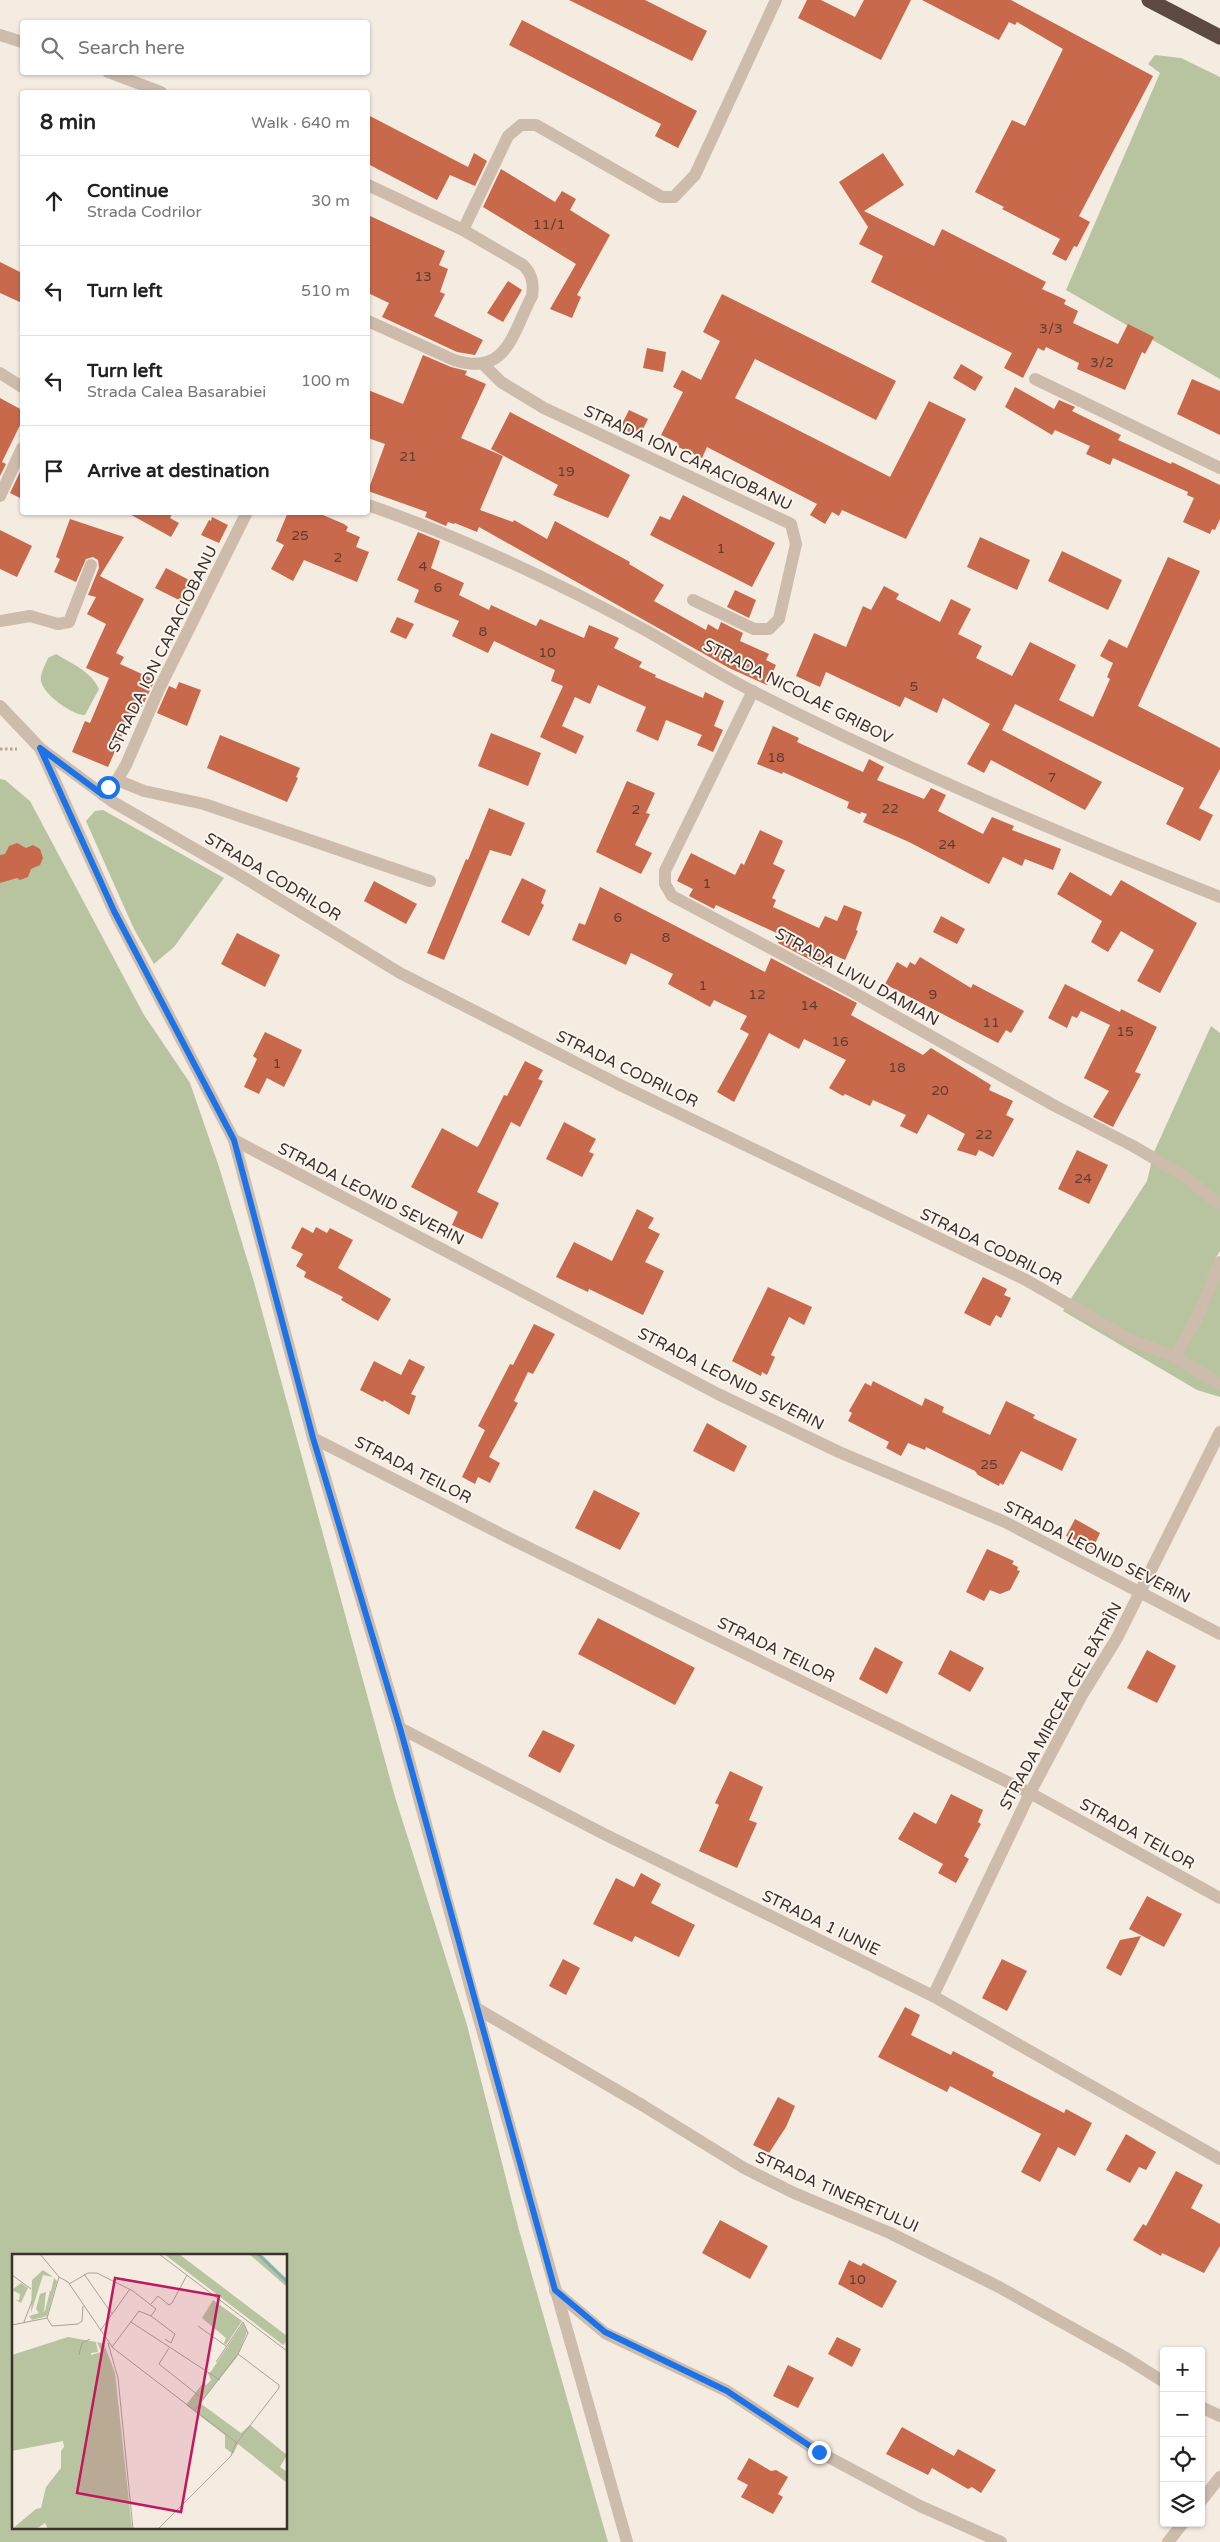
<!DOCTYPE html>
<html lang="en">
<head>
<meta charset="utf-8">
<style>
	body { margin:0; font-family:"Varela Round",sans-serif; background:#f6f6f6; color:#222 }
	.controls { position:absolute; right:15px; bottom:15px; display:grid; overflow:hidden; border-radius:5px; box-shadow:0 1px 4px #0004 }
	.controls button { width:45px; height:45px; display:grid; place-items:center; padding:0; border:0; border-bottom:1px solid #e0e0e0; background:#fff; color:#222; font:25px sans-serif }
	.stop { position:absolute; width:15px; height:15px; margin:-11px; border:4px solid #1a73e8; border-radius:50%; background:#fff }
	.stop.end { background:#1a73e8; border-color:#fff; box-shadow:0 1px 5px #0008 }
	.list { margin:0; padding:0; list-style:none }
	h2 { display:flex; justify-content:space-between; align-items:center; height:65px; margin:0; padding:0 20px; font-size:21px }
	h2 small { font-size:16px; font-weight:400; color:#767676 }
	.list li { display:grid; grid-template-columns:32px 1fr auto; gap:15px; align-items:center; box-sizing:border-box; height:90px; padding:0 20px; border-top:1px solid #e0e0e0 }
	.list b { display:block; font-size:19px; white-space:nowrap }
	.list p { margin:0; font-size:16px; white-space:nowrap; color:#767676 }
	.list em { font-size:16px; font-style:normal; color:#767676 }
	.icon { flex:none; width:28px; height:28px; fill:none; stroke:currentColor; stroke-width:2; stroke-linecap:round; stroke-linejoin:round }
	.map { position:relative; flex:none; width:1220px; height:2542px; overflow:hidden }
	.search { position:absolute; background:#fff; box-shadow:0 1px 4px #0004; left:20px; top:20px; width:350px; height:55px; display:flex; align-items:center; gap:12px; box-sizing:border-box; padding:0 18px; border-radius:5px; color:#767676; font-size:19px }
	.panel { position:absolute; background:#fff; box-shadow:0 1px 4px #0004; left:20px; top:90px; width:350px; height:425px; border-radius:5px }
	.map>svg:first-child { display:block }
</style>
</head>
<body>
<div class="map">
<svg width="1220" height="2542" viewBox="0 0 1220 2542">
	<rect width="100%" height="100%" fill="#f4ebe1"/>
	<g fill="#b8c4a0" fill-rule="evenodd">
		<polygon points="1155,55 1181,58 1220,77 1220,379 1066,290 1160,73 1148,64"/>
		<path d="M56,654C72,664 91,671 99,689L85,715C74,716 46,696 42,684C38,676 45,666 48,658Z"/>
		<path d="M0,779L5,780L30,801L144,1015L190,1083L219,1167L254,1282L395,1797L467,2025L519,2230L608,2542H0ZM14,2256H286V2528H14Z"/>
		<polygon points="103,810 224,878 174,947 154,964 134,929 86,821 95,811"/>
		<polygon points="1211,1026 1220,1033 1220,1251 1215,1259 1220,1262 1220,1397 1197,1390 1063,1311 1147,1181 1154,1152"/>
	</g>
	<g fill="#c8694b">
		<polygon points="569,0 645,0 707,31 692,61"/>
		<polygon points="807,0 821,0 855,17 864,0 911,0 881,60 798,18"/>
		<polygon points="922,0 1011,0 1153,76 1079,216 1090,222 1077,247 1074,246 1066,261 1052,254 1060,239 1002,209 1004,207 975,192 1012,120 1025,126 1063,49 1017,22 1015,25 1009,22 999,40"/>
		<polygon points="522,20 697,111 678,148 655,136 661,124 509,45"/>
		<polygon points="368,115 468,167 474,153 487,161 475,186 450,175 437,200 368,164"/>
		<polygon points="883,153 904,185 864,211 934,246 942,229 1046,282 1042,289 1066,300 1064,304 1078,311 1073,323 1118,344 1128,324 1154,337 1145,354 1142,352 1125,390 1077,369 1079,363 1046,347 1044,351 1038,348 1023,378 1004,368 1012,353 871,282 883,256 859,244 868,227 839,182"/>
		<polygon points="501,169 555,202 562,191 576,199 570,210 610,235 577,295 581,297 572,318 550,309 576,264 483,207"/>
		<polygon points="368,215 445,251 439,265 448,269 440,292 445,294 434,316 483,340 475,355 457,352 382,317 389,303 368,293"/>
		<polygon points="0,262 22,273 22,303 0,293"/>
		<polygon points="508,281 522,290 503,322 487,313"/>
		<polygon points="722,294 896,381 876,420 755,359 735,398 890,477 929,401 966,419 906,539 842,510 839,516 832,512 825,524 810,515 817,504 707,447 702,458 676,446 678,443 661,435 683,392 673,387 682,370 701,380 720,341 703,332"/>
		<polygon points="647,348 666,352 663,372 643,368"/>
		<polygon points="423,355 451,367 467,371 465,375 486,384 461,438 503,456 480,510 513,522 514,520 547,539 555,521 630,562 629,564 664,585 654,601 706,630 708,624 718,630 721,622 743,633 740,641 769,654 766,660 776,665 767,685 729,668 479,527 477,532 455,523 454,524 448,522 446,526 425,517 427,512 368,491 385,444 368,438 368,390 403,404"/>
		<polygon points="961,364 983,377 975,391 953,378"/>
		<polygon points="1192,379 1220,391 1220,435 1177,414"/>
		<polygon points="1015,387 1054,409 1059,400 1075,407 1072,411 1121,435 1118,440 1171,464 1172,462 1220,485 1220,519 1215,530 1212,529 1210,534 1183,522 1194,498 1187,495 1188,492 1113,458 1110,465 1086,454 1090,446 1055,430 1052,435 1005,407"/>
		<polygon points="0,398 22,410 22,421 2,462 6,464 0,476"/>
		<polygon points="629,410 648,419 639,437 620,428"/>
		<polygon points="510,412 630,475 608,518 553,495 558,485 491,449"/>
		<polygon points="20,472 22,473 22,499 10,493"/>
		<polygon points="683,495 775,543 752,587 650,535 660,516 670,520"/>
		<polygon points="126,512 173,512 170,518 179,523 171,537"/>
		<polygon points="288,512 316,512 344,524 348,527 346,531 360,537 356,547 369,552 357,582 304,560 293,581 271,569 284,545 276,541"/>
		<polygon points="212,517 228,525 219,543 201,535 209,520 211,521"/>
		<polygon points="70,519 124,537 100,576 144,599 116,653 124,657 120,664 155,680 142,707 140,706 136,717 131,715 108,767 72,752 85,721 90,723 109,678 86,668 106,624 87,614 96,597 88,595 99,568 98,560 93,557 86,559 76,582 54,572 60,559 56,557"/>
		<polygon points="0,530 32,546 17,577 0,569"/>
		<polygon points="418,532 440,541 431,568 464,583 459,595 489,610 491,605 536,626 540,619 584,638 589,625 619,638 614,648 642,662 639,667 656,675 655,677 703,698 705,692 724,701 714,726 723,730 713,752 697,745 702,735 666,720 658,741 636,731 646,707 598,685 590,704 575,697 562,726 584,736 576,754 540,737 563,686 551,681 555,670 494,641 488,653 452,636 459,621 414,602 419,590 397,580"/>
		<polygon points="980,537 1030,560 1017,590 967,567"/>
		<polygon points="1062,551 1122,580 1108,610 1048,581"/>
		<polygon points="1168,557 1200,571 1138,706 1220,748 1220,769 1199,808 1213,815 1200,841 1166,824 1184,788 1015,704 1002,730 1102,782 1085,810 991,760 984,773 967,764 990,724 943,698 937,713 905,697 900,707 826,672 820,687 796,676 814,633 846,647 863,606 871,610 884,586 899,594 896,599 940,622 951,599 971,609 958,634 982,646 976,658 1012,676 1030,642 1076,665 1059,700 1093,717 1110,679 1107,677 1113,663 1100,656 1109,639 1127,648"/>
		<polygon points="166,568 191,581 181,601 155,588"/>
		<polygon points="735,590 756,600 749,618 727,607"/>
		<polygon points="397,617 414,624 406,639 390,632"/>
		<polygon points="179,682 201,690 187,726 157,713 169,686 176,689"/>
		<polygon points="773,726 799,738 797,742 863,772 869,759 884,767 877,780 924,799 931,788 946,795 938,811 983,834 992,817 1014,826 1012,830 1061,849 1053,870 1025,859 1022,866 1003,857 989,884 909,842 863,822 867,814 861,812 860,814 847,808 849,802 783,772 782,774 757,764"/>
		<polygon points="491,733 541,753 528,786 478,766"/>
		<polygon points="220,735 300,768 296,777 298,778 287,802 207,768"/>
		<polygon points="627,781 655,793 646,813 650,814 635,845 652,853 641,874 596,852"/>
		<polygon points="489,808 525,823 511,856 490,850 444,960 427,953 466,859 468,860"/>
		<polygon points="760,830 783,841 773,864 785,870 772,898 776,900 773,907 819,928 825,916 837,921 844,905 862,912 856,930 858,931 845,960 830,953 824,967 778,943 781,935 716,905 714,909 689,896 693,889 677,881 691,853 735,875 741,863 744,865"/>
		<polygon points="17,843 26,848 33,845 40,849 43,858 40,865 31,869 28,877 20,880 17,878 0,883 0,855 5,854 9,846"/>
		<polygon points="1070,872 1111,896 1121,880 1197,923 1160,993 1137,981 1154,950 1121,931 1108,952 1091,942 1102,921 1057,894"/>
		<polygon points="522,878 546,890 541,903 544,905 529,936 501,922"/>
		<polygon points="374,881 417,904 406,924 364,901"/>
		<polygon points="600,887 765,972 771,958 857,1003 851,1015 923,1055 931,1048 991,1085 989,1090 1013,1101 1006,1115 1014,1119 993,1157 979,1150 976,1156 957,1150 965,1134 928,1114 917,1134 900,1126 906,1115 873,1100 870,1106 845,1094 843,1096 829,1088 846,1060 804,1039 799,1049 769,1033 734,1102 717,1092 749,1034 740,1029 747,1016 714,1000 710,1007 668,984 673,974 631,953 626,965 572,940 579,923 585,925"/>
		<polygon points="941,916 965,929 957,944 933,932"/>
		<polygon points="237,933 280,955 265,987 221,964"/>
		<polygon points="920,957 971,988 973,984 1024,1011 1011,1033 1006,1030 998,1043 885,984 897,962 907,968 910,962 915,965"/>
		<polygon points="1065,984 1120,1012 1121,1009 1157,1027 1135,1072 1141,1074 1113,1127 1093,1117 1109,1091 1084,1078 1110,1025 1081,1011 1077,1018 1072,1016 1067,1028 1048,1018"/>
		<polygon points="265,1032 302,1050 284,1087 267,1078 259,1094 244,1087 257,1059 253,1056"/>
		<polygon points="525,1061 543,1070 538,1079 543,1081 520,1127 511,1122 477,1192 499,1203 482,1239 452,1225 458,1212 411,1187 442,1128 477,1147 479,1145 504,1095 507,1096"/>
		<polygon points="564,1122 596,1139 589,1152 594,1154 582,1177 546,1159"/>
		<polygon points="1077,1150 1108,1165 1089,1204 1058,1189"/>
		<polygon points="637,1209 654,1218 648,1228 660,1234 645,1262 664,1271 643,1315 589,1289 588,1292 556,1277 574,1242 612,1261"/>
		<polygon points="302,1227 313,1233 316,1227 327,1233 330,1228 353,1240 338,1268 391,1299 378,1321 341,1300 343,1297 304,1277 306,1272 296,1266 303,1254 291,1248"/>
		<polygon points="983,1277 1007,1289 1004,1295 1011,1298 1001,1318 996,1315 990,1326 964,1313"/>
		<polygon points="768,1287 812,1307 804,1325 789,1317 771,1355 775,1357 767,1375 762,1372 761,1376 732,1361"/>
		<polygon points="534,1324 555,1334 533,1374 528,1372 514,1401 518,1403 489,1457 500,1463 490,1483 478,1477 475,1484 462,1477 485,1430 478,1426 510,1364 513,1365"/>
		<polygon points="409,1359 425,1367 411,1394 416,1396 409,1415 384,1400 383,1402 360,1390 374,1361 401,1375"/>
		<polygon points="873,1381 922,1406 925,1398 944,1407 942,1412 990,1435 1006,1401 1035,1415 1033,1418 1077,1439 1062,1471 1021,1451 1003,1485 1000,1483 999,1486 978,1475 975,1471 926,1447 925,1450 908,1443 901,1456 886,1448 889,1442 848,1421 852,1413 849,1411 865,1383 871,1386"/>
		<polygon points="707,1423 747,1446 734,1472 693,1451"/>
		<polygon points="594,1490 640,1513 620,1550 575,1528"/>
		<polygon points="1075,1519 1100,1533 1093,1548 1066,1536"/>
		<polygon points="987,1549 1014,1561 1012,1564 1018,1567 1017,1570 1020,1571 1010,1590 1000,1594 990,1590 984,1601 966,1592"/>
		<polygon points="598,1618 695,1668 675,1705 578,1654"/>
		<polygon points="875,1647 903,1662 887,1694 859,1679"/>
		<polygon points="950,1650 984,1668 970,1692 938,1674"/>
		<polygon points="1147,1650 1176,1666 1157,1703 1127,1688"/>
		<polygon points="543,1730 575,1745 560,1773 528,1756"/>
		<polygon points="730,1771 763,1787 749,1820 757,1823 737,1868 699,1851 719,1805 715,1803"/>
		<polygon points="951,1794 983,1810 978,1822 981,1824 964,1856 969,1859 956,1883 938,1873 943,1864 898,1839 914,1812 936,1824"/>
		<polygon points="641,1873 661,1884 651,1903 695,1925 679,1957 635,1936 632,1942 593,1924 616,1878 634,1887"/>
		<polygon points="1147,1896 1182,1914 1164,1947 1129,1929"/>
		<polygon points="1141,1936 1121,1976 1106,1968 1120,1940"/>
		<polygon points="563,1959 580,1968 566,1995 549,1986"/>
		<polygon points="1002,1959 1027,1971 1007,2011 982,1998"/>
		<polygon points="905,2007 920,2015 911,2035 951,2055 953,2051 994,2072 992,2076 1064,2113 1066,2109 1092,2123 1075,2156 1058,2147 1040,2182 1021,2172 1041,2134 950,2086 947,2092 878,2057"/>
		<polygon points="778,2097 795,2106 786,2127 769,2153 753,2145"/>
		<polygon points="1126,2134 1156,2152 1146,2170 1139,2167 1130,2183 1106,2170"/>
		<polygon points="1176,2171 1203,2185 1191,2208 1220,2224 1220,2246 1204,2273 1162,2253 1161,2256 1133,2240 1143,2224 1146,2226"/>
		<polygon points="720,2220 768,2246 750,2279 702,2253"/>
		<polygon points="849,2260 861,2266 863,2263 897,2281 882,2308 838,2284"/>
		<polygon points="837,2337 861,2349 852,2367 828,2354"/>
		<polygon points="788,2365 814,2378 798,2408 773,2396"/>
		<polygon points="902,2427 954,2456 958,2449 996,2470 981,2493 972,2487 968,2489 932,2468 928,2475 886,2454"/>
		<polygon points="749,2458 771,2471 776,2470 788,2477 778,2494 783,2497 773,2514 741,2497 748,2485 737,2479"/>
	</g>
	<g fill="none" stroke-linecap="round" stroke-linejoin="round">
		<polyline stroke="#b9a596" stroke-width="3" stroke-dasharray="2.5 2.5" stroke-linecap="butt" points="0,749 17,749"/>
		<g stroke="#cdbbac" stroke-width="12">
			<polyline points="0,35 22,42"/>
			<polyline points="108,72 161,92"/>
			<path d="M368,185L463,230L523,265C532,274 534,283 532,296C512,334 507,377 454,360L368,321"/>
			<polyline points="463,230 508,136 521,125 536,125 662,197 674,197 695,175 776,0"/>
			<polyline points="484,365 501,382 544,408 791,524 796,544 779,619 769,629 754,629 693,600"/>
			<polyline points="0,373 22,387"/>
			<polyline points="1035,379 1220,468"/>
			<polyline points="0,496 22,448"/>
			<path d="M368,505C464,538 557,582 647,631C682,651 717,673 754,692C905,769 1062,835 1220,897"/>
			<polyline points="0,621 30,616 58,624 69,622 91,565"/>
			<polyline points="753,691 665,871 665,884 672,896 851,991 1055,1106 1133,1146 1186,1177 1215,1201 1220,1203"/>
			<polyline points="0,706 40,748 113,802 233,871 400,973 618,1084 1026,1280 1129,1339 1175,1357 1220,1384"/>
			<polyline points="40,748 114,911 234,1140 313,1438 400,1728 476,2008 627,2542"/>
			<polyline points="117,780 144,791 204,804 430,881"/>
			<polyline points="103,795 108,787 117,780 126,765 159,689 247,512"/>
			<polyline points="234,1140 718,1394 839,1452 1005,1522 1220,1634"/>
			<polyline points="1175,1357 1198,1316 1220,1262"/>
			<polyline points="313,1438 507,1537 1030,1793 1220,1898"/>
			<polyline points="400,1728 604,1834 933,1996 1220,2159"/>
			<polyline points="933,1996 1030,1793 1082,1695 1117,1638 1220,1432"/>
			<polyline points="476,2008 642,2105 744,2168 794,2193 890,2233 999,2287 1126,2358 1164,2382"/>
			<polyline points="555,2291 605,2333 727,2391 819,2452 920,2506 1001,2542"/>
			<polyline points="1201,2407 1220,2416"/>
			<polyline points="1201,2501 1220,2477"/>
			<polyline points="1168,2542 1183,2523"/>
		</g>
		<polyline stroke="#5c4a42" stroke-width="15" points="1149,0 1220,37"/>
	</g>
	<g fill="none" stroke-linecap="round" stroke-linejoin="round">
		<polyline stroke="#1a73e8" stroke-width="6" points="108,787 103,795 40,748 114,911 234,1140 313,1438 400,1728 555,2290 605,2332 727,2391 819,2452"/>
	</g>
	<g text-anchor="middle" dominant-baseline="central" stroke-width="4" stroke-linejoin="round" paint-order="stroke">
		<g font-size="14" fill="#5e3e33">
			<text x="549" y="224">11/1</text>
			<text x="423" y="276">13</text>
			<text x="1051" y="328">3/3</text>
			<text x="1102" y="362">3/2</text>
			<text x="408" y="456">21</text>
			<text x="566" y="471">19</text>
			<text x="300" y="535">25</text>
			<text x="721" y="548">1</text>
			<text x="338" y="557">2</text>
			<text x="423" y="566">4</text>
			<text x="438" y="587">6</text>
			<text x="483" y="631">8</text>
			<text x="547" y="652">10</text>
			<text x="914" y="686">5</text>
			<text x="776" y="757">18</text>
			<text x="1052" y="777">7</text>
			<text x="890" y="808">22</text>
			<text x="636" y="809">2</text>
			<text x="947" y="844">24</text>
			<text x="707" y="883">1</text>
			<text x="618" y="917">6</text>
			<text x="666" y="937">8</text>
			<text x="703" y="985">1</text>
			<text x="757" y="994">12</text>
			<text x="933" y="994">9</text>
			<text x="809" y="1005">14</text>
			<text x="991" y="1022">11</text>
			<text x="1125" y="1031">15</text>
			<text x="840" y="1041">16</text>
			<text x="277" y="1063">1</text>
			<text x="897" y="1067">18</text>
			<text x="940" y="1090">20</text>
			<text x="984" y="1134">22</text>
			<text x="1083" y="1178">24</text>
			<text x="989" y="1464">25</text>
			<text x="857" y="2279">10</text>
		</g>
		<g font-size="16" fill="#3b302b" stroke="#fbf5ee">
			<text transform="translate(688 458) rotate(25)">STRADA ION CARACIOBANU</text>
			<text transform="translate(163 649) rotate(-64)">STRADA ION CARACIOBANU</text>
			<text transform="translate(798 692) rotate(27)">STRADA NICOLAE GRIBOV</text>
			<text transform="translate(273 877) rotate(31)">STRADA CODRILOR</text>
			<text transform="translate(857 977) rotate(29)">STRADA LIVIU DAMIAN</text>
			<text transform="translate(627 1069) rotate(26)">STRADA CODRILOR</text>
			<text transform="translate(371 1194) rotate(27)">STRADA LEONID SEVERIN</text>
			<text transform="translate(991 1247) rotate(26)">STRADA CODRILOR</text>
			<text transform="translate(731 1379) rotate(27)">STRADA LEONID SEVERIN</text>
			<text transform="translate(413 1470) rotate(27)">STRADA TEILOR</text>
			<text transform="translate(1097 1552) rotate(27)">STRADA LEONID SEVERIN</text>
			<text transform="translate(776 1650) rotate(26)">STRADA TEILOR</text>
			<text transform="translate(1061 1706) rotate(-61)">STRADA MIRCEA CEL BĂTRÎN</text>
			<text transform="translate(1137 1834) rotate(29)">STRADA TEILOR</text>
			<text transform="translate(821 1923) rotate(26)">STRADA 1 IUNIE</text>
			<text transform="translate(837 2192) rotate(24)">STRADA TINERETULUI</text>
		</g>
	</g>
	<g transform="translate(12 2254)">
		<rect width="275" height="275" fill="#f4ebe1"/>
		<path d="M152,0H167L275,82V87L271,91ZM237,0H249L275,25V33ZM31,16L41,23L31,21L19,59L20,26ZM42,24L45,27L35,62L20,66L17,62L33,57L38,37L30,35L39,37ZM9,29L16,34L9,49L4,46H7L8,40L0,36ZM34,38L32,57L27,59L24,55L28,40ZM201,46L230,67L214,91L212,89L214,84L190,64ZM231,69L235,78L225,103L188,149L229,179L238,171L275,201L268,213L275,218V229L226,190L221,200L213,194V181L174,151L191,129L194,131L199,126L195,117L198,119ZM56,83L84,88L86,98L79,99V101L89,98L85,88L92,90L103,119L120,275H36L33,269L24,275H0L24,255L29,254L34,233L49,214V197L52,193L51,187L0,197V101Z" fill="#b8c4a0"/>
		<path fill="none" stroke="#7fb0b2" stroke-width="2.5" d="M246,0L275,28"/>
		<path fill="none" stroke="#aaa098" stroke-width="1" d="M28,0L47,23L56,28L101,94L225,189M147,0L275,97M72,20L100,60M0,21L19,35M57,30L76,19H85L121,37L144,55L139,62L127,57L100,93M139,50L146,42L157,51L160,49L175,21M139,62L163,80L159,89L153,85M35,64L40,72L66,70L70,67L71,52M35,64L47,23M12,68L20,47M119,68L208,126M0,71L35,64M186,72L214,92M88,77L118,35M96,89L106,124L121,275M157,94L147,110L191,145M67,101L70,89L78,85M204,108L231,68M183,156L226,100L236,79L231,68M146,275L219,202L223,191L267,134V131L226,100"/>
		<path fill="#c2185b" fill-opacity="0.15" stroke="#c2185b" stroke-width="2.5" d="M103,24L207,42L169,258L65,239Z"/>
		<rect width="275" height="275" fill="none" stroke="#3b302b" stroke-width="2.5"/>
	</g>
</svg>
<div class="controls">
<button>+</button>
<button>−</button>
<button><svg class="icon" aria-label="locate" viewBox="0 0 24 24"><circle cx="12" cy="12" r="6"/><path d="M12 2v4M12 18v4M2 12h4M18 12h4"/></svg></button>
<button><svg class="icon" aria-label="layers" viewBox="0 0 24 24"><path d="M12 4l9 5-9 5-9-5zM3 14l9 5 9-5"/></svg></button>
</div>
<div class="stop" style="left:108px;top:787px"></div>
<div class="stop end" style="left:819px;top:2452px"></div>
<div class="search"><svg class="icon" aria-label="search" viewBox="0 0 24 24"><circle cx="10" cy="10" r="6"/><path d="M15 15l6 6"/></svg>Search here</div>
<section class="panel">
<h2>8 min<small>Walk · 640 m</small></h2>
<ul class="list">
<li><svg class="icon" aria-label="ahead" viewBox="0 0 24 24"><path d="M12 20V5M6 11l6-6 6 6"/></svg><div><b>Continue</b><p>Strada Codrilor</p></div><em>30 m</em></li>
<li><svg class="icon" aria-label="left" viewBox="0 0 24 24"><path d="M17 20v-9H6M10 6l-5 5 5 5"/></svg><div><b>Turn left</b></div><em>510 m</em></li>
<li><svg class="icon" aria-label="left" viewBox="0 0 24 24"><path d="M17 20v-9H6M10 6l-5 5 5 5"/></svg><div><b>Turn left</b><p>Strada Calea Basarabiei</p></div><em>100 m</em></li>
<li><svg class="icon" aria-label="arrive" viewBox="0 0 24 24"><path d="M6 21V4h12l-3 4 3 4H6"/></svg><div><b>Arrive at destination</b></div></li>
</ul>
</section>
</div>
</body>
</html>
